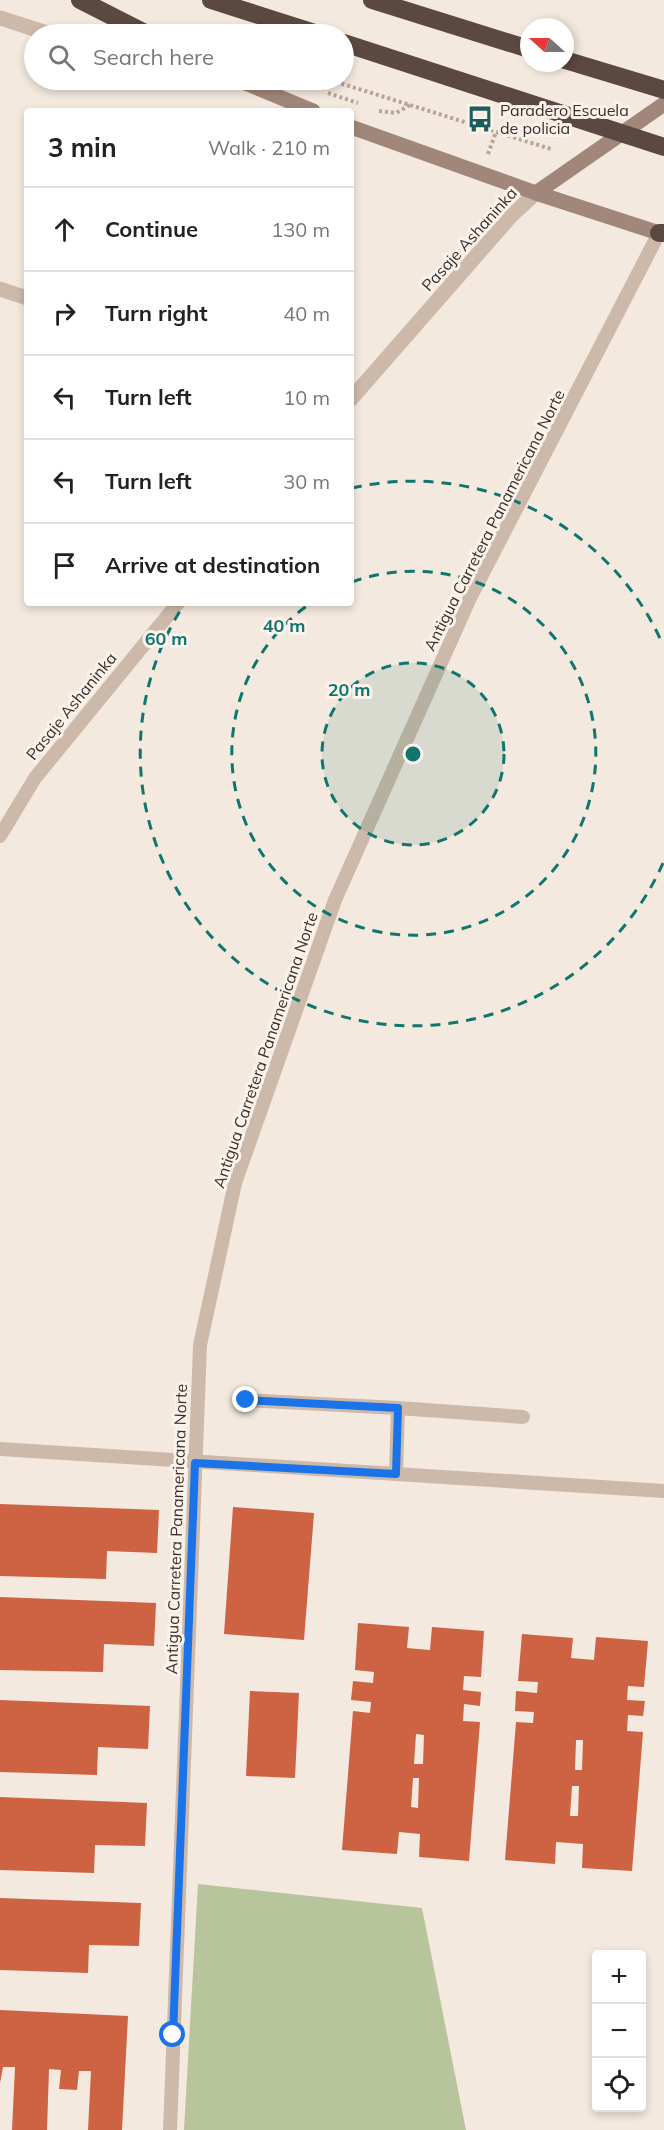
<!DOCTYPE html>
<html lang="en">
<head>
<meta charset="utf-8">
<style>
	body { margin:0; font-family:Mulish,sans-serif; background:#f6f6f6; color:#222 }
	.controls { position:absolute; right:18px; bottom:18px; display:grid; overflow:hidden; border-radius:6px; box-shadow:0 3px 9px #0003 }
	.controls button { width:54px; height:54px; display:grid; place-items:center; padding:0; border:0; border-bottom:2px solid #e0e0e0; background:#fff; color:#222; font:30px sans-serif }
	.compass { position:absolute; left:520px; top:18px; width:54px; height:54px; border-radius:50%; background:#fff; box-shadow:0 3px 9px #0003; rotate:291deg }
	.stop { position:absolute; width:18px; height:18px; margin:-14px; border:4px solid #1a73e8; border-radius:50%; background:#fff }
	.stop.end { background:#1a73e8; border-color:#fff; box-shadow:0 2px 6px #0008 }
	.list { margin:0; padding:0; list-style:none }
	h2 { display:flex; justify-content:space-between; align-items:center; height:78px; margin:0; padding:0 24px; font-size:26px }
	h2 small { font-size:20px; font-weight:400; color:#767676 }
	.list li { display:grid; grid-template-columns:39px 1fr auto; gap:18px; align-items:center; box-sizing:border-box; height:84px; padding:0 24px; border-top:2px solid #e0e0e0 }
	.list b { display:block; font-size:22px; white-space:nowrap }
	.list em { font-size:20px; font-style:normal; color:#767676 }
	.icon { flex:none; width:33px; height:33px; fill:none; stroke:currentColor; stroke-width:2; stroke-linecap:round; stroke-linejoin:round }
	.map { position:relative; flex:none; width:664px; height:2130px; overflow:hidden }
	.search { position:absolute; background:#fff; box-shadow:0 3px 9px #0003; left:24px; top:24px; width:330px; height:66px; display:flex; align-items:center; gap:15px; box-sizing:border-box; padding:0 21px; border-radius:33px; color:#767676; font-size:22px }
	.panel { position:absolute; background:#fff; box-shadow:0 3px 9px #0003; left:24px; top:108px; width:330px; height:498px; border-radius:6px }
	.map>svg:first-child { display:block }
</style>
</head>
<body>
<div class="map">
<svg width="664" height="2130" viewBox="0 0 664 2130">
	<rect width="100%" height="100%" fill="#f4e9de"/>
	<polygon fill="#b8c49c" points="198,1884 422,1908 466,2130 184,2130"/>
	<g fill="#cd6343" fill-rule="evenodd">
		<polygon points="0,1504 159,1510 157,1553 107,1551 106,1579 0,1576"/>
		<polygon points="233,1507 314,1513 304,1640 224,1634"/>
		<polygon points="0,1597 156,1603 154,1646 104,1644 103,1672 0,1670"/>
		<path d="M358,1623L409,1627L407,1648L430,1650L432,1627L484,1631L481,1677L464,1676L463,1690L481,1692L480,1706L464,1704L463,1721L480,1722L469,1861L419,1857L420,1834L399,1832L397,1854L342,1850L353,1711L370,1713L371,1702L351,1700L353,1681L373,1683L374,1672L355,1670ZM416,1734L424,1735L423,1764H414ZM413,1778H419L418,1808L411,1807Z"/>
		<path d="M522,1634L573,1638L571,1658L594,1660L596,1637L648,1641L644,1687L628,1686L627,1700L645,1701L643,1716L628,1715L627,1731L643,1732L632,1871L582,1868L583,1844L556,1842L555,1864L505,1860L516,1722L533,1723L534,1712L515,1711L516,1691L537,1693L538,1682L518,1681ZM576,1740H583L582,1770H575ZM572,1786H579L578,1816H570Z"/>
		<polygon points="250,1691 299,1693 295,1778 246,1776"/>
		<polygon points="0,1700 150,1706 148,1749 98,1747 97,1775 0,1772"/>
		<polygon points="0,1797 147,1803 145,1846 95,1845 94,1873 0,1870"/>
		<polygon points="0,1898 141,1903 139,1946 89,1945 88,1973 0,1970"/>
		<polygon points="0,2010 128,2016 122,2130 88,2130 91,2071 79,2071 77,2090 59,2089 61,2070 49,2069 47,2130 12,2130 15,2067 3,2067 0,2083"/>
	</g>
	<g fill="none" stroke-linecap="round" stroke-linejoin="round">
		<g stroke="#b9a393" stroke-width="4" stroke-dasharray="3 3" stroke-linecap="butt">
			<polyline points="330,80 551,149"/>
			<polyline points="322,90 325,80"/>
			<polyline points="328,93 358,103"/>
			<polyline points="379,111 396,113 410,105"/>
			<polyline points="488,154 496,132"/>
		</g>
		<g stroke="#cdb9a9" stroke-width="14">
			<polyline points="0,836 35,778 178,603"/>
			<polyline points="246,1400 398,1408 396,1474"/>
			<polyline points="398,1408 523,1417"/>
			<polyline points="0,1449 664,1491"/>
			<polyline points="170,2130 200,1345 235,1183 335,900 470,598 659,233"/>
		</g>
		<g stroke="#cdb9a9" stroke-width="15">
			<polyline points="0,18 50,34"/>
			<polyline points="0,289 27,298"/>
			<polyline points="351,399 511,216 536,193"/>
		</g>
		<g stroke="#a1877a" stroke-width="15">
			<polyline points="238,80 313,111"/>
			<polyline points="351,127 536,193 659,233"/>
			<polyline points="536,193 664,104"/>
		</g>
		<g stroke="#5b4840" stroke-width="18">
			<polyline points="80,0 147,34"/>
			<polyline points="211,0 318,34"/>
			<polyline points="372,0 529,49"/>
			<polyline points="344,43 664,147"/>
			<polyline points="565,60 664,90"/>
			<polyline points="659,233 664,233"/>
		</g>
	</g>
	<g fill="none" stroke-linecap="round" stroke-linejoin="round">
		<polyline stroke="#1a73e8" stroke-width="8" points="173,2035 195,1463 396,1474 398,1408 246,1400"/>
	</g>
	<circle cx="413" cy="754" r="91" fill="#0f766e" fill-opacity=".12"/>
	<g fill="none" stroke="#0f766e" stroke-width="3" stroke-dasharray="10 8">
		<circle cx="413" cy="754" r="91"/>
		<path d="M352 582A182 182 0 1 1 311 603"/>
		<path d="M663 863A273 273 0 1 1 185 603M352 488A273 273 0 0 1 663 645"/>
	</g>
	<defs>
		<g id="bus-bare" transform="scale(2.07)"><path d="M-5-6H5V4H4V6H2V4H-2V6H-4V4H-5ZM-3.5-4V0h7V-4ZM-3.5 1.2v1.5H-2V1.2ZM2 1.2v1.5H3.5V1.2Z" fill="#1c5b5e" stroke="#fbf3eb" stroke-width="2.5" paint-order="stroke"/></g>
	</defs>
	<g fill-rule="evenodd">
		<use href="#bus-bare" x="480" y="119"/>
	</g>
	<g text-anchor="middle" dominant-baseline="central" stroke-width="6" stroke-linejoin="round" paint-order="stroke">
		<g font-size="16" fill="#3a2e29" stroke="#fbf3eb" text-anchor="start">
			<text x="500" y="110">Paradero Escuela<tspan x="500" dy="18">de policia</tspan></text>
		</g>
		<g font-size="16" fill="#3a2e29" stroke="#fbf3eb">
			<text transform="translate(469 239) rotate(-48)">Pasaje Ashaninka</text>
			<text transform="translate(494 520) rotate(-63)">Antigua Carretera Panamericana Norte</text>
			<text transform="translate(71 706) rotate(-51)">Pasaje Ashaninka</text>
			<text transform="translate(265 1050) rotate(-71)">Antigua Carretera Panamericana Norte</text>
			<text transform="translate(176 1529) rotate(-88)">Antigua Carretera Panamericana Norte</text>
		</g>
	</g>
	<circle cx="413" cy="754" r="9" fill="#0f766e" stroke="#fbf3eb" stroke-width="3"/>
	<g font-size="18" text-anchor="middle" font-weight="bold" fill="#0f766e" stroke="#fbf3eb" stroke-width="6" stroke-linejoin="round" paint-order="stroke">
		<text x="284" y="632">40 m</text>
		<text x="166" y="645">60 m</text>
		<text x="349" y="696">20 m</text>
	</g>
</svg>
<div class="controls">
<button>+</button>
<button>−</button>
<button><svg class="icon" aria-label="locate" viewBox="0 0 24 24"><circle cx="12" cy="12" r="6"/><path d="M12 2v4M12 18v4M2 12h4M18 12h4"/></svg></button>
</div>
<svg class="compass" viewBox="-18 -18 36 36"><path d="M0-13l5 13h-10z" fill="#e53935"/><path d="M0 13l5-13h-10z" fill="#767676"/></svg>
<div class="stop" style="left:173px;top:2035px"></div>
<div class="stop end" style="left:246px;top:1400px"></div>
<div class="search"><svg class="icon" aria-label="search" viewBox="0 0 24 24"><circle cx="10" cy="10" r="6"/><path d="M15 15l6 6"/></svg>Search here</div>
<section class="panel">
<h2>3 min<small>Walk · 210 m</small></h2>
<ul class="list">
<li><svg class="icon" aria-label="ahead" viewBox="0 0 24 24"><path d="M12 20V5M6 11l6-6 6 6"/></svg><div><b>Continue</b></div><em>130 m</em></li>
<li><svg class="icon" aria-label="right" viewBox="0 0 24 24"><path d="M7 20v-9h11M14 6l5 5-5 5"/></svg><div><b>Turn right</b></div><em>40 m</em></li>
<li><svg class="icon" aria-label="left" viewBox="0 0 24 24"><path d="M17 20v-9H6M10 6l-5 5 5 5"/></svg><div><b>Turn left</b></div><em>10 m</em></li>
<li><svg class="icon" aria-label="left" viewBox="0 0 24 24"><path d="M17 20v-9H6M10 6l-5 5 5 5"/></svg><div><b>Turn left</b></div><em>30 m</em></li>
<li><svg class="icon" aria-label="arrive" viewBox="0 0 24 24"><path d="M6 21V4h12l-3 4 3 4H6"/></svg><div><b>Arrive at destination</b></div></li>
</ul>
</section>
</div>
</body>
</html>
